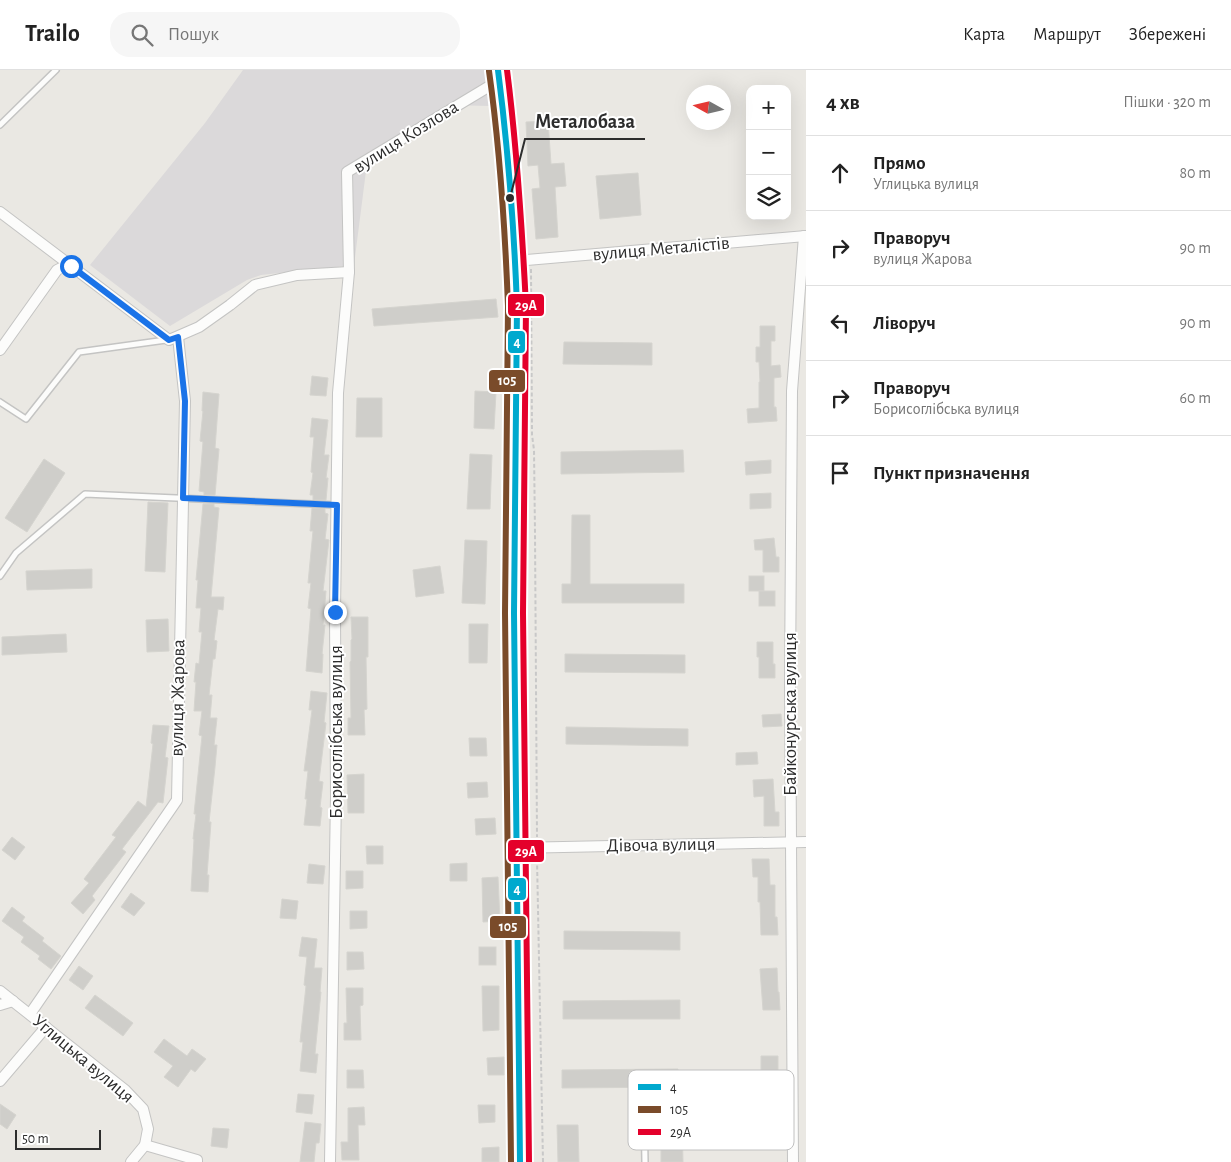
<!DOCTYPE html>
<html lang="uk">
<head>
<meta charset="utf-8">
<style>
	body { margin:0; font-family:"Alegreya Sans",sans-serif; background:#f6f6f6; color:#222 }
	.controls { position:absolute; right:15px; top:15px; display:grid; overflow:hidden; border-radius:10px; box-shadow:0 5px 20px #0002 }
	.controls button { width:45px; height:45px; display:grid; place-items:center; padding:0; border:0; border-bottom:1px solid #e0e0e0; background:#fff; color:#222; font:25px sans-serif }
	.compass { position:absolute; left:686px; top:15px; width:45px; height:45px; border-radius:50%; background:#fff; box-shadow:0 5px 20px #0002; rotate:278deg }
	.scale { position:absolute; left:15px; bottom:12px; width:86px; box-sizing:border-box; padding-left:5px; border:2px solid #2d2d2d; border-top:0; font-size:14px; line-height:18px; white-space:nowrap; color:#2d2d2d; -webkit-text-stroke:4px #fff; paint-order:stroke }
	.stop { position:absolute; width:15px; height:15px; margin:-11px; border:4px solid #1a73e8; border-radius:50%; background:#fff }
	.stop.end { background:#1a73e8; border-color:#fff; box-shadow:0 1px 5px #0008 }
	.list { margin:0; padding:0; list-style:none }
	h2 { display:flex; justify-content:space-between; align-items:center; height:65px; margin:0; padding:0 20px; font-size:21px }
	h2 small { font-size:16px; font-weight:400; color:#767676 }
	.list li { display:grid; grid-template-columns:32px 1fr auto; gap:15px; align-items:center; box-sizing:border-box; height:75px; padding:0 20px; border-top:1px solid #e0e0e0 }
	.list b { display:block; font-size:19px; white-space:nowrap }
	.list p { margin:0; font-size:16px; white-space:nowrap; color:#767676 }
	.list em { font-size:16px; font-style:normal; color:#767676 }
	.icon { flex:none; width:28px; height:28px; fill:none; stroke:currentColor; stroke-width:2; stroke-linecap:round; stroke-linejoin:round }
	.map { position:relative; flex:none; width:806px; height:1092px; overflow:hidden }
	header { display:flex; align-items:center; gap:30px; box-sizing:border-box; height:70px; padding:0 25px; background:#fff; border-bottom:1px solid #e0e0e0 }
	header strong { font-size:24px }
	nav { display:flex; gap:28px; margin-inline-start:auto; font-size:18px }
	.search { width:350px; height:45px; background:#f6f6f6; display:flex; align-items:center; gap:12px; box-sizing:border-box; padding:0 18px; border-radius:20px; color:#767676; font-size:19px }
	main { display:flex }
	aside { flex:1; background:#fff }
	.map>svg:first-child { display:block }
</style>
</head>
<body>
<header>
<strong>Trailo</strong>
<div class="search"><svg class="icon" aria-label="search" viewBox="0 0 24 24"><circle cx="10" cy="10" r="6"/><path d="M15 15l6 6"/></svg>Пошук</div>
<nav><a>Карта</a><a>Маршрут</a><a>Збережені</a></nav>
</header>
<main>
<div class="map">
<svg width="806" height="1092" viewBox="0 0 806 1092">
	<rect width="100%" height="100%" fill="#eae8e3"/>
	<polygon fill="#dbd9da" points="243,0 489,0 491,36 446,35 366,101 354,195 261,205 247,210 170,256 90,195 205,53"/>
	<g fill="#cfceca" stroke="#d5d4cf">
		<polygon points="548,51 551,94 564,93 566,116 555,117 558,167 536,169 532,119 540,118 538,95 528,96 526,52"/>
		<polygon points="638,103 641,145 600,149 596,106"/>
		<polygon points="496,229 498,247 374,256 372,239"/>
		<polygon points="760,256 775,256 775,271 771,271 771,296 780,295 781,307 774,308 774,337 776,337 777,351 748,353 747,339 759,338 759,312 760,312 759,292 756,292 756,277 760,277"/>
		<polygon points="564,272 652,273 652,295 563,294"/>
		<polygon points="312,306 328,308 326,326 310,325"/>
		<polygon points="475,321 496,322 494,359 474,358"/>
		<polygon points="203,322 219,324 215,378 219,379 215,425 204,425 204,422 199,421 203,372 200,371 203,341 202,341"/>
		<polygon points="357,328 382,328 382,367 356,367"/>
		<polygon points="312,348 328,350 324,385 329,385 326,408 328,408 326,430 313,430 313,425 310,425 313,403 311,402 314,367 310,367"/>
		<polygon points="683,380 684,402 561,404 561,382"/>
		<polygon points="470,384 492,385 490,439 467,439"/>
		<polygon points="44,389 65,403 27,462 5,448"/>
		<polygon points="771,390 771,403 746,405 745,392"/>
		<polygon points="771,423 771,438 750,439 750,424"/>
		<polygon points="148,432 168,433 165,502 145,501"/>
		<polygon points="203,434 214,434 214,437 219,438 211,527 224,527 223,540 218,539 214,570 217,571 215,589 213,589 209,625 212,625 210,648 217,648 214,675 217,675 215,697 209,752 211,752 207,805 209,805 208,822 191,821 194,769 193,769 196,744 194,744 202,666 199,665 202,641 194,641 196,612 194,612 196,593 199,594 202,562 199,562 201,538 196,538 198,510 196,510"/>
		<polygon points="312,438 325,439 325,443 328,444 325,469 329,470 323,521 326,521 323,555 325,555 322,584 323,584 322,603 306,601 311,539 308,538 311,513 308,513 313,461 310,461"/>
		<polygon points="572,445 590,445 590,514 684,514 684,533 562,533 562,514 571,514"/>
		<polygon points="774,468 776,487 779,487 779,502 763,502 763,480 755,480 754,470"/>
		<polygon points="465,470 487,471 485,534 462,533"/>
		<polygon points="440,496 444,523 416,527 413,500"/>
		<polygon points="92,499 92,518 27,520 26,501"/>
		<rect x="749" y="506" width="15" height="15"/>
		<rect x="759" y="521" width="16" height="15"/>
		<polygon points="351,547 368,547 368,587 366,587 367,639 364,640 365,665 348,665 348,648 351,648 350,592 351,591 351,570 352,569"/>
		<polygon points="168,549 169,581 147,582 146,550"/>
		<polygon points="469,554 488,554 487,593 469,593"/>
		<polygon points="66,564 67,582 2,585 2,567"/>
		<polygon points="757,572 773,572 773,594 775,594 775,608 759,608 759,587 757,587"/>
		<polygon points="565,584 685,585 685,603 565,602"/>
		<polygon points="311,621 327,623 324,652 326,653 319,711 323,712 320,737 322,738 320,756 304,755 307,729 305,729 308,701 304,701 312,640 309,640"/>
		<polygon points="781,644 782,656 763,657 762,645"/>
		<polygon points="153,655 169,656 165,687 168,688 163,733 158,732 122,779 126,782 92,826 95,830 83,844 71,833 89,813 84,809 116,767 112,765 138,731 146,737 153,674 151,673"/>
		<polygon points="566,657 688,659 688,676 566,674"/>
		<polygon points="469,668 486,668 487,686 470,686"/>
		<polygon points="757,682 758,694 736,695 736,683"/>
		<polygon points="364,704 364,743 348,743 347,705"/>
		<polygon points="773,709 775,742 779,742 779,756 764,756 764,726 754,727 753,710"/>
		<polygon points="487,712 488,727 468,728 467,713"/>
		<polygon points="495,748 496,764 476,765 475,749"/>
		<polygon points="12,767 25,777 15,790 2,780"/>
		<polygon points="366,776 383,776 383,794 367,794"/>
		<polygon points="752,789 769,789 770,815 775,815 775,847 777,847 778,865 761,865 760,832 758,832 758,807 753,807"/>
		<polygon points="467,793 467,811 450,811 450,794"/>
		<polygon points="309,794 325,796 323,814 307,813"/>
		<polygon points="346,801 363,801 363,818 346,819"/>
		<polygon points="498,807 500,851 483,852 482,808"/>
		<polygon points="131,823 145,833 134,846 121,837"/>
		<polygon points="282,829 298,831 296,849 280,848"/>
		<polygon points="12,837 25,847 22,851 44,868 42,871 61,886 51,899 38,889 40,886 21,872 24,867 2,851"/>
		<polygon points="350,841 367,841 367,858 350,859"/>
		<polygon points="564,861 680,862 680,880 564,879"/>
		<polygon points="302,867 317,869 314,898 322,898 320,922 321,922 315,984 318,984 316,1003 300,1001 303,972 300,972 306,916 304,915 307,887 299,886"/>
		<rect x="479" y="877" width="17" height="18"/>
		<polygon points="347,882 363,882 364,899 347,900"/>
		<polygon points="79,896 93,906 83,920 69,910"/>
		<polygon points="777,898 778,922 779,922 780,940 763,940 760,899"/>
		<polygon points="482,916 499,916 499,960 483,961"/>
		<polygon points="346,918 363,918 363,935 360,936 361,970 344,970 344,953 347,953"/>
		<polygon points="95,925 133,953 123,966 85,938"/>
		<polygon points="680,930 680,949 563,949 563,931"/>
		<polygon points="164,969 187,986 192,979 206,989 195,1002 191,999 178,1017 164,1007 173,996 154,982"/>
		<polygon points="761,986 778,986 778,1056 761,1057"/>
		<polygon points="504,987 504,1005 488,1005 487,988"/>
		<polygon points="678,999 678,1017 562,1018 562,1000"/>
		<polygon points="347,1000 363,1000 364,1018 347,1018"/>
		<polygon points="298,1024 314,1025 312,1044 296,1042"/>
		<polygon points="0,1034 16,1045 7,1059 0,1054"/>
		<polygon points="478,1035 495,1035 495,1052 479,1053"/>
		<polygon points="364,1037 365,1055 358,1055 359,1090 342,1090 341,1072 348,1072 348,1038"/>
		<polygon points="682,1051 683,1092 661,1092 661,1052"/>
		<polygon points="305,1052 321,1054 319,1073 316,1073 314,1092 300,1092"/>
		<polygon points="557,1055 578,1055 579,1092 558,1092"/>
		<polygon points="213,1058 229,1059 227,1078 211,1076"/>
		<polygon points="499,1077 499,1092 482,1092 482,1078"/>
	</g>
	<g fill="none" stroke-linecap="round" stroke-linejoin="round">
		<g stroke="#c4c4c3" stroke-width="8">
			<g id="lane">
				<polyline points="0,55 56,0"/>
				<polyline points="0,332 26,349 79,282 166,270"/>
				<polyline points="0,506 16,483 85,424 336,435"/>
				<polyline points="644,1037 645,1092"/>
			</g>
		</g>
		<g stroke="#c4c4c3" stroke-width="12">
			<g id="street">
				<polyline points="0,142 169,270 199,257 230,235 255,215 297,205 349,202"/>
				<polyline points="515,191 806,166"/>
				<polyline points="0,280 57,200 63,197 71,196"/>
				<polyline points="516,778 806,772"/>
				<polyline points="0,921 125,1020 143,1039 148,1059 145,1075 131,1092"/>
				<polyline points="0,935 13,931"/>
				<polyline points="30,944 177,730 185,331 178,267"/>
				<polyline points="0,1011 46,957"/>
				<polyline points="145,1075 197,1090 197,1092"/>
				<polyline points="330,1092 336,727 335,542 338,323 349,202 347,102 498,11"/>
				<polyline points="793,1092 790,612 792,321 804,166"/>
			</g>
		</g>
		<g stroke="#c4c4c3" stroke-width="16">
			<polyline id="secondary" points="498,0 503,38 515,191 517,236 514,543 520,1092"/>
		</g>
		<g stroke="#c8c8c8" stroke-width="2" stroke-dasharray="4 2.5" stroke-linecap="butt">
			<polyline points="531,199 532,365 534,380 535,463 537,767"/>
			<polyline points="537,789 543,1092"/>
		</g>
		<use href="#lane" stroke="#fcfcfb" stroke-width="5"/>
		<use href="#street" stroke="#fcfcfb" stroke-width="10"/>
		<use href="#secondary" stroke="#fcfcfb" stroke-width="14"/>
		<g stroke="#fff" stroke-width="10">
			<path id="bus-1" d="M498,0C508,78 514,157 517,236L514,543L520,1092"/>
		</g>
		<g stroke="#fff" stroke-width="10">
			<path id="bus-2" d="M489,1C500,79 505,158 508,236L505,543L511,1092"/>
		</g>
		<g stroke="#fff" stroke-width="10">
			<path id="bus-3" d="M507,0C517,78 522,157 526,236L523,543L529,1092"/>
		</g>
		<use href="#bus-1" stroke="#00a9ce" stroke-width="6"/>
		<use href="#bus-2" stroke="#7a4b2a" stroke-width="6"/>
		<use href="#bus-3" stroke="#e4002b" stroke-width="6"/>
	</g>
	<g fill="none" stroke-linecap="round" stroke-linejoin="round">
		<polyline stroke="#1a73e8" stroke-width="6" points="71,196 169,270 178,267 185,331 183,428 337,435 335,542"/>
	</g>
	<g text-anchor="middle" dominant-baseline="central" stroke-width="4" stroke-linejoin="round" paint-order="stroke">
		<g font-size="19" fill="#2d2d2d" stroke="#fff">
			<text transform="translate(406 67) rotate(-32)">вулиця Козлова</text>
			<text transform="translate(661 179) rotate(-5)">вулиця Металістів</text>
			<text transform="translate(178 628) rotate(-89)">вулиця Жарова</text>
			<text transform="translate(790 644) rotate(-90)">Байконурська вулиця</text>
			<text transform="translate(336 662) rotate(-90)">Борисоглібська вулиця</text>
			<text transform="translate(661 775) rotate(-1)">Дівоча вулиця</text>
			<text transform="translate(83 989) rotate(40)">Углицька вулиця</text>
		</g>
	</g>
	<rect x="628" y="1000" width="166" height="80" rx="8" fill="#fff" stroke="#c0c0c0" stroke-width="1"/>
	<rect x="638" y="1014" width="23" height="6" fill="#00a9ce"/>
	<rect x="638" y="1036" width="23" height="7" fill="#7a4b2a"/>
	<rect x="638" y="1059" width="23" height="6" fill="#e4002b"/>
	<g font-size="14" fill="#2d2d2d">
		<text x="670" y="1022">4</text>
		<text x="670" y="1044">105</text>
		<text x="670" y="1067">29A</text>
	</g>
	<path fill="none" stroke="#2d2d2d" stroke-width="2" d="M510 128L525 69H645"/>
	<circle fill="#2d2d2d" stroke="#fff" stroke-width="2" cx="510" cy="128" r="5"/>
	<g font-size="20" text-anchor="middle" font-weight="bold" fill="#2d2d2d" stroke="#fff" stroke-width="4" stroke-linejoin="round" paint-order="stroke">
		<text x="585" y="58">Металобаза</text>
	</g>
	<g stroke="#fff" stroke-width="2">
		<rect x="507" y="223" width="38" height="24" rx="5" fill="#e4002b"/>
		<rect x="507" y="260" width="19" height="24" rx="5" fill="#00a9ce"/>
		<rect x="488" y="299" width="38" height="24" rx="5" fill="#7a4b2a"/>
		<rect x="507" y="769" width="38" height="24" rx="5" fill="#e4002b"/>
		<rect x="507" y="807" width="20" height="24" rx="5" fill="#00a9ce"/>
		<rect x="489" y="845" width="38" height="24" rx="5" fill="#7a4b2a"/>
	</g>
	<g font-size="14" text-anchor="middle" font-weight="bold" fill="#fff">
		<text x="526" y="240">29A</text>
		<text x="517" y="277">4</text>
		<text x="507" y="315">105</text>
		<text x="526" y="786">29A</text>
		<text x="517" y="824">4</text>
		<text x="508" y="861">105</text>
	</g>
</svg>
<div class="controls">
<button>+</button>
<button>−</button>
<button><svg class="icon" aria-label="layers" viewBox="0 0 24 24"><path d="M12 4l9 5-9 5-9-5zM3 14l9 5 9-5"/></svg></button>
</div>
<svg class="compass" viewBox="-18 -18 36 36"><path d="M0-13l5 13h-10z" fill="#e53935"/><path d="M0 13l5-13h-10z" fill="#767676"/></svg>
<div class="scale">50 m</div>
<div class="stop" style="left:71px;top:196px"></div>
<div class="stop end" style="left:335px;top:542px"></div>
</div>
<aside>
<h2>4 хв<small>Пішки · 320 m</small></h2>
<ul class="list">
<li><svg class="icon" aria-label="ahead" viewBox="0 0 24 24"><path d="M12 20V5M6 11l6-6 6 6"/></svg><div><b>Прямо</b><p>Углицька вулиця</p></div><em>80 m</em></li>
<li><svg class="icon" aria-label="right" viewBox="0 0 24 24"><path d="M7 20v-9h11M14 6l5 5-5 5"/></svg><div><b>Праворуч</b><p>вулиця Жарова</p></div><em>90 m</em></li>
<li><svg class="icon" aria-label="left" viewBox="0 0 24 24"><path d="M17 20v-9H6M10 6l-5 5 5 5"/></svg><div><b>Ліворуч</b></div><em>90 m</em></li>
<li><svg class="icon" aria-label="right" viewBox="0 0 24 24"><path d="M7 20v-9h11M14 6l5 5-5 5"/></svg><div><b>Праворуч</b><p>Борисоглібська вулиця</p></div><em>60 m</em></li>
<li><svg class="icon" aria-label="arrive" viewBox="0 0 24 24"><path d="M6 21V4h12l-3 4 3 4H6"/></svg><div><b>Пункт призначення</b></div></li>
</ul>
</aside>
</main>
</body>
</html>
